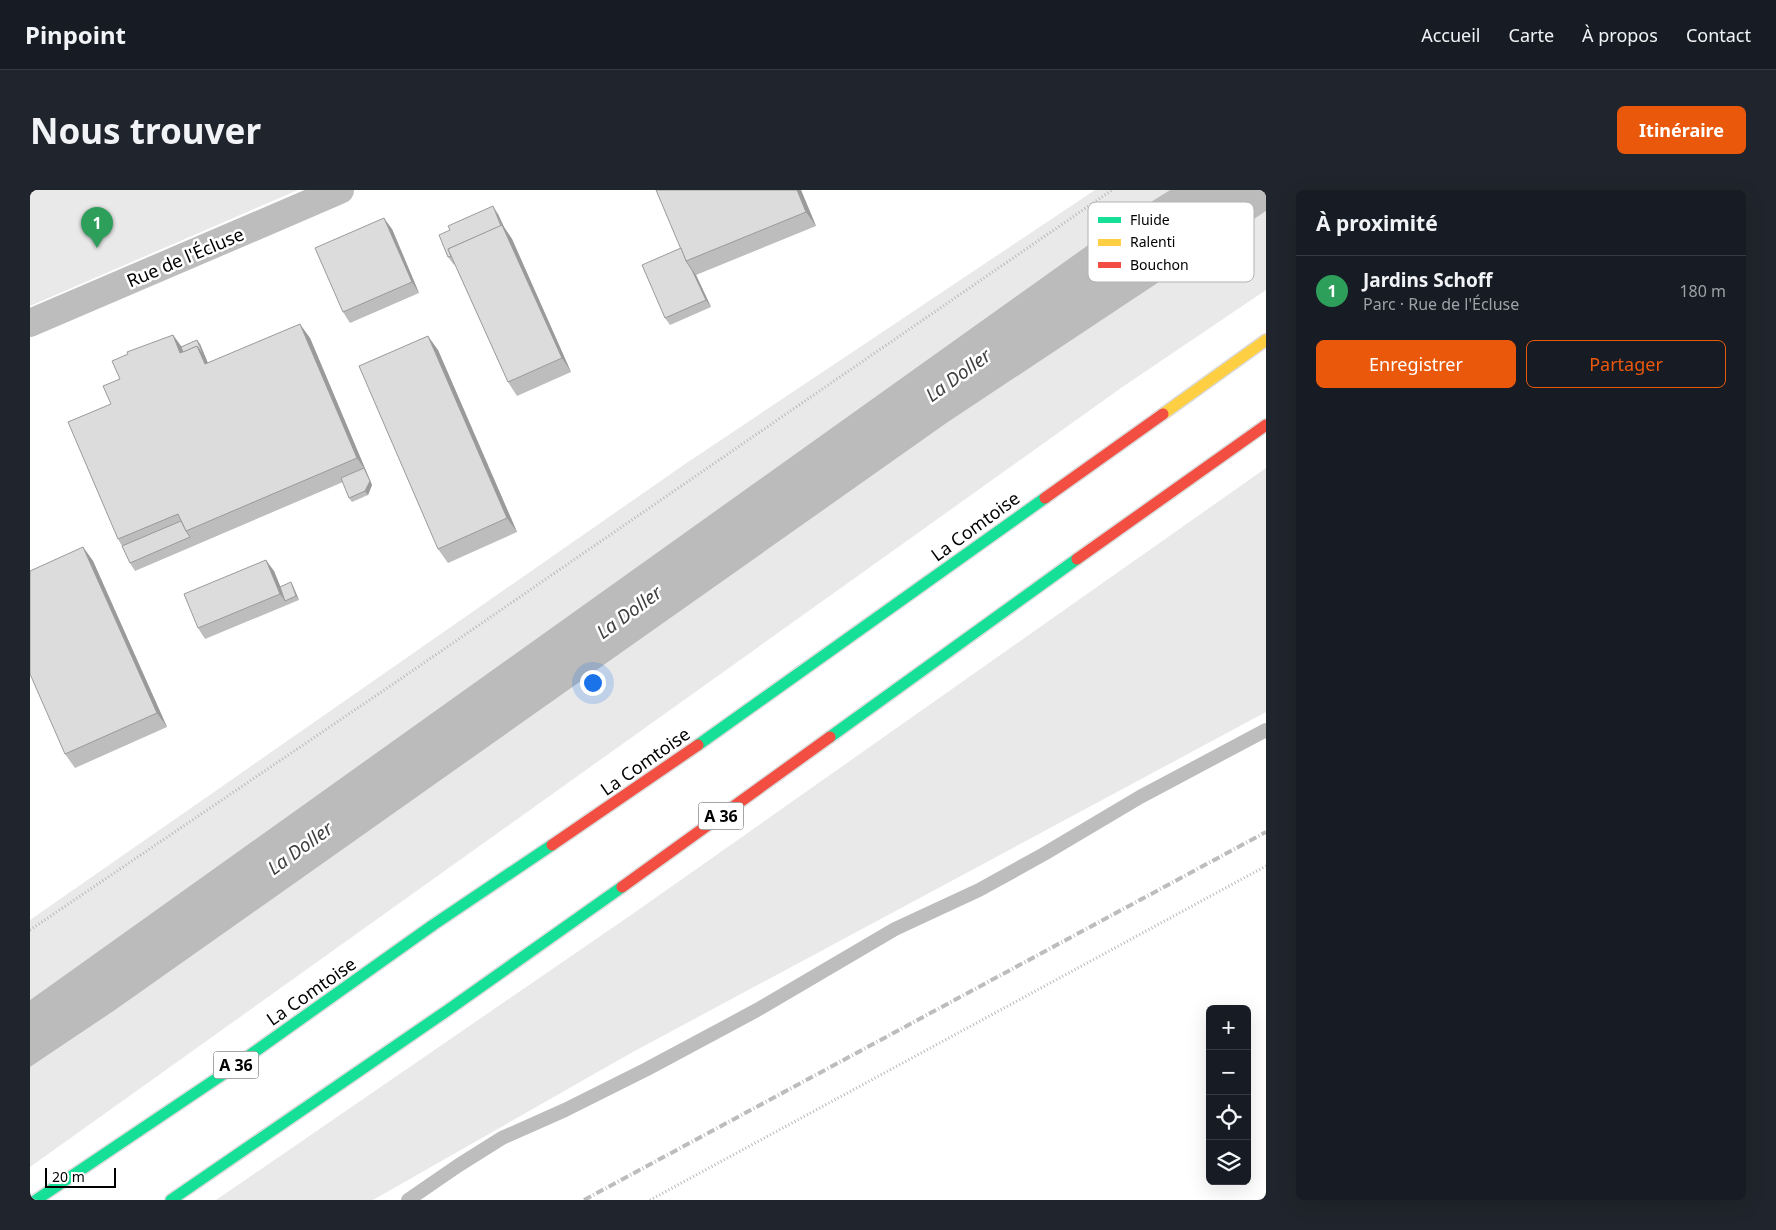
<!DOCTYPE html>
<html lang="fr">
<head>
<meta charset="utf-8">
<style>
	body { margin:0; font-family:"Noto Sans",sans-serif; background:#20242c; color:#f1f3f6 }
	.controls { position:absolute; right:15px; bottom:15px; display:grid; overflow:hidden; border-radius:8px; box-shadow:0 5px 20px #0002 }
	.controls button { width:45px; height:45px; display:grid; place-items:center; padding:0; border:0; border-bottom:1px solid #363941; background:#171b24; color:#f1f3f6; font:25px sans-serif }
	.scale { position:absolute; left:15px; bottom:12px; width:71px; box-sizing:border-box; padding-left:5px; border:2px solid #000; border-top:0; font-size:14px; line-height:18px; white-space:nowrap; color:#000; -webkit-text-stroke:4px #fff; paint-order:stroke }
	.you { position:absolute; left:562px; top:492px; width:18px; height:18px; margin:-12px; border:4px solid #fff; border-radius:50%; background:#1a73e8; box-shadow:0 0 0 8px #1a73e833 }
	.badge { display:grid; place-items:center; width:32px; height:32px; border-radius:50%; background:#ea580c; color:#fff; font-size:16px; font-weight:700 }
	.pin { position:absolute; translate:-50% -41px; filter:drop-shadow(0 1px 2px #0008) }
	.pin::after { content:''; position:absolute; top:26px; width:18px; height:15px; background:inherit; clip-path:polygon(0 0,100% 0,50% 100%) }
	.list { margin:0; padding:0; list-style:none }
	h2 { display:flex; justify-content:space-between; align-items:center; height:65px; margin:0; padding:0 20px; font-size:21px }
	h2 small { font-size:16px; font-weight:400; color:#9ea1a6 }
	.list li { display:grid; grid-template-columns:32px 1fr auto; gap:15px; align-items:center; box-sizing:border-box; height:70px; padding:0 20px; border-top:1px solid #363941 }
	.list b { display:block; font-size:19px; white-space:nowrap }
	.list p { margin:0; font-size:16px; white-space:nowrap; color:#9ea1a6 }
	.list em { font-size:16px; font-style:normal; color:#9ea1a6 }
	.actions { display:flex; gap:10px; padding:15px 20px }
	.actions a { flex:1; padding:11px 0; border:1px solid #ea580c; border-radius:8px; text-align:center; font-size:18px; color:#ea580c }
	.actions .main { background:#ea580c; color:#fff }
	.icon { flex:none; width:28px; height:28px; fill:none; stroke:currentColor; stroke-width:2; stroke-linecap:round; stroke-linejoin:round }
	.map { position:relative; flex:none; width:1236px; height:1010px; overflow:hidden; border-radius:8px }
	header { display:flex; align-items:center; gap:30px; box-sizing:border-box; height:70px; padding:0 25px; background:#171b24; border-bottom:1px solid #363941 }
	header strong { font-size:24px }
	nav { display:flex; gap:28px; margin-inline-start:auto; font-size:18px }
	.intro { display:flex; align-items:center; justify-content:space-between; box-sizing:border-box; height:120px; padding:0 30px }
	h1 { margin:0; font-size:35px }
	.button { padding:12px 22px; border-radius:8px; background:#ea580c; color:#fff; font-size:18px; font-weight:700 }
	main { display:flex; gap:30px; padding:0 30px }
	aside { flex:1; background:#171b24; border-radius:8px; box-shadow:0 5px 20px #0002 }
	.map>svg:first-child { display:block }
</style>
</head>
<body>
<header>
<strong>Pinpoint</strong>
<nav><a>Accueil</a><a>Carte</a><a>À propos</a><a>Contact</a></nav>
</header>
<div class="intro"><h1>Nous trouver</h1><a class="button">Itinéraire</a></div>
<main>
<div class="map">
<svg width="1236" height="1010" viewBox="0 0 1236 1010">
	<rect width="100%" height="100%" fill="#fff"/>
	<g fill="#e9e9e9">
		<polygon points="0,0 268,0 0,116"/>
		<polygon points="1065,0 1140,0 1103,23 0,810 0,730 655,274"/>
		<polygon points="1236,21 1236,100 1091,198 0,977 0,877 85,820 918,232"/>
		<polygon points="1236,278 1236,522 601,863 343,1010 186,1010 601,725"/>
	</g>
	<polygon fill="#bbb" points="1140,0 1236,0 1236,21 918,232 85,820 0,877 0,810 1103,23"/>
	<g fill="none" stroke-linecap="round" stroke-linejoin="round">
		<g stroke="#dbdbdb" stroke-width="14">
			<g id="fast">
				<polyline points="800,547 1047,369"/>
				<polyline points="668,555 1015,308"/>
				<polyline points="6,1010 189,887 403,735 522,655"/>
				<polyline points="141,1010 418,820 592,697"/>
			</g>
		</g>
		<g stroke="#dbdbdb" stroke-width="14">
			<polyline id="slow" points="1133,224 1236,150"/>
		</g>
		<g stroke="#dbdbdb" stroke-width="14">
			<g id="jam">
				<polyline points="1015,308 1133,224"/>
				<polyline points="1047,369 1236,235"/>
				<polyline points="522,655 668,555"/>
				<polyline points="592,697 800,547"/>
			</g>
		</g>
		<g stroke="#b8b8b8" stroke-width="3" stroke-dasharray="1 2.5" stroke-linecap="butt">
			<polyline points="0,740 369,490 1082,0"/>
			<polyline points="620,1010 1236,676"/>
		</g>
		<polyline stroke="#bdbdbd" stroke-width="14" points="378,1010 429,975 472,948 535,920 617,879 727,820 865,739 949,700 1014,664 1110,607 1236,540"/>
		<polyline stroke="#bdbdbd" stroke-width="28" points="0,133 310,0"/>
		<use href="#fast" stroke="#16e098" stroke-width="11"/>
		<use href="#slow" stroke="#ffcf43" stroke-width="11"/>
		<use href="#jam" stroke="#f24e42" stroke-width="11"/>
		<polyline stroke="#bdbdbd" stroke-width="4" stroke-dasharray="8 2.5 1 2.5" stroke-linecap="butt" points="554,1010 1236,642"/>
	</g>
	<g fill="#bdbdbd">
		<polygon points="771,0 786,36 666,85 681,117 640,135 635,128 651,58"/>
		<polygon points="468,24 474,37 482,49 541,182 487,206 478,192 425,74 424,75 418,67"/>
		<polygon points="362,39 389,103 320,133 313,122"/>
		<polygon points="143,145 152,157 170,154 178,173 280,148 342,295 338,305 322,312 319,308 313,292 105,381 100,373 92,356 88,349 81,214 90,189"/>
		<polygon points="408,160 487,342 418,373 408,359"/>
		<polygon points="53,357 63,371 137,537 45,578 35,564"/>
		<polygon points="244,381 250,397 261,392 263,396 269,410 175,449 168,438"/>
	</g>
	<g fill="#9a9a9a">
		<polygon points="767,0 771,0 786,36 776,22"/>
		<polygon points="463,16 468,24 474,37 482,49 541,182 532,168"/>
		<polygon points="354,28 362,39 389,103 382,92"/>
		<polygon points="662,80 666,85 681,117 676,110"/>
		<polygon points="270,134 280,148 342,295 338,305 335,301 334,278 327,268"/>
		<polygon points="143,145 153,159 159,173 150,163"/>
		<polygon points="398,146 408,160 487,342 477,328"/>
		<polygon points="167,150 170,154 184,188 175,174 167,156"/>
		<polygon points="53,357 63,371 137,537 127,523"/>
		<polygon points="236,370 244,381 256,410 255,411 250,404"/>
		<polygon points="261,392 263,396 269,410 266,406"/>
	</g>
	<g fill="#dcdcdc" stroke="#9a9a9a">
		<polygon points="626,0 767,0 776,22 656,71"/>
		<polygon points="463,16 471,36 418,59 421,66 418,67 409,45 420,40 418,36"/>
		<polygon points="354,28 382,92 313,122 285,58"/>
		<polygon points="472,35 532,168 478,192 418,59"/>
		<polygon points="651,58 656,71 662,80 676,110 635,128 612,75"/>
		<polygon points="270,134 327,268 156,341 148,324 88,349 38,232 81,214 73,196 90,189 82,171 98,164 97,162 143,145 150,163 167,156 175,174"/>
		<polygon points="398,146 477,328 408,359 329,176"/>
		<polygon points="167,150 174,166 167,156 153,162 151,157"/>
		<polygon points="334,278 340,291 335,301 319,308 311,288"/>
		<polygon points="151,331 156,341 160,347 100,373 92,356"/>
		<polygon points="53,357 127,523 35,564 0,484 0,381"/>
		<polygon points="236,370 250,404 168,438 154,404"/>
		<polygon points="261,392 266,406 255,411 250,397"/>
	</g>
	<g text-anchor="middle" dominant-baseline="central" stroke-width="5" stroke-linejoin="round" paint-order="stroke">
		<g fill="#fff" stroke="#4c4c4c" stroke-width="1">
			<rect x="668.5" y="612.5" width="45" height="27" rx="4"/>
			<rect x="183.5" y="861.5" width="45" height="27" rx="4"/>
		</g>
		<g font-size="16" font-weight="bold" fill="#000">
			<text x="691" y="626">A 36</text>
			<text x="206" y="875">A 36</text>
		</g>
		<g font-size="18" fill="#000" stroke="#fff">
			<text transform="translate(155 67) rotate(-23)">Rue de l'Écluse</text>
			<text transform="translate(945 336) rotate(-36)">La Comtoise</text>
			<text transform="translate(615 571) rotate(-35)">La Comtoise</text>
			<text transform="translate(281 801) rotate(-35)">La Comtoise</text>
		</g>
		<g font-size="19" font-style="italic" fill="#3f3f3f" stroke="#fff">
			<text transform="translate(928 185) rotate(-36)">La Doller</text>
			<text transform="translate(599 422) rotate(-36)">La Doller</text>
			<text transform="translate(270 658) rotate(-36)">La Doller</text>
		</g>
	</g>
	<rect x="1058" y="12" width="166" height="80" rx="8" fill="#fff" stroke="#b2b2b2" stroke-width="1"/>
	<rect x="1068" y="27" width="23" height="6" fill="#16e098"/>
	<rect x="1068" y="49" width="23" height="7" fill="#ffcf43"/>
	<rect x="1068" y="72" width="23" height="6" fill="#f24e42"/>
	<g font-size="14" fill="#000">
		<text x="1100" y="35">Fluide</text>
		<text x="1100" y="57">Ralenti</text>
		<text x="1100" y="80">Bouchon</text>
	</g>
</svg>
<div class="controls">
<button>+</button>
<button>−</button>
<button><svg class="icon" aria-label="locate" viewBox="0 0 24 24"><circle cx="12" cy="12" r="6"/><path d="M12 2v4M12 18v4M2 12h4M18 12h4"/></svg></button>
<button><svg class="icon" aria-label="layers" viewBox="0 0 24 24"><path d="M12 4l9 5-9 5-9-5zM3 14l9 5 9-5"/></svg></button>
</div>
<div class="scale">20 m</div>
<div class="you"></div>
<div class="pin badge" style="left:67px;top:58px;background:#2e9e5b">1</div>
</div>
<aside>
<h2>À proximité<small></small></h2>
<ul class="list">
<li><span class="badge" style="background:#2e9e5b">1</span><div><b>Jardins Schoff</b><p>Parc · Rue de l'Écluse</p></div><em>180 m</em></li>
</ul>
<div class="actions"><a class="main">Enregistrer</a><a>Partager</a></div>
</aside>
</main>
</body>
</html>
